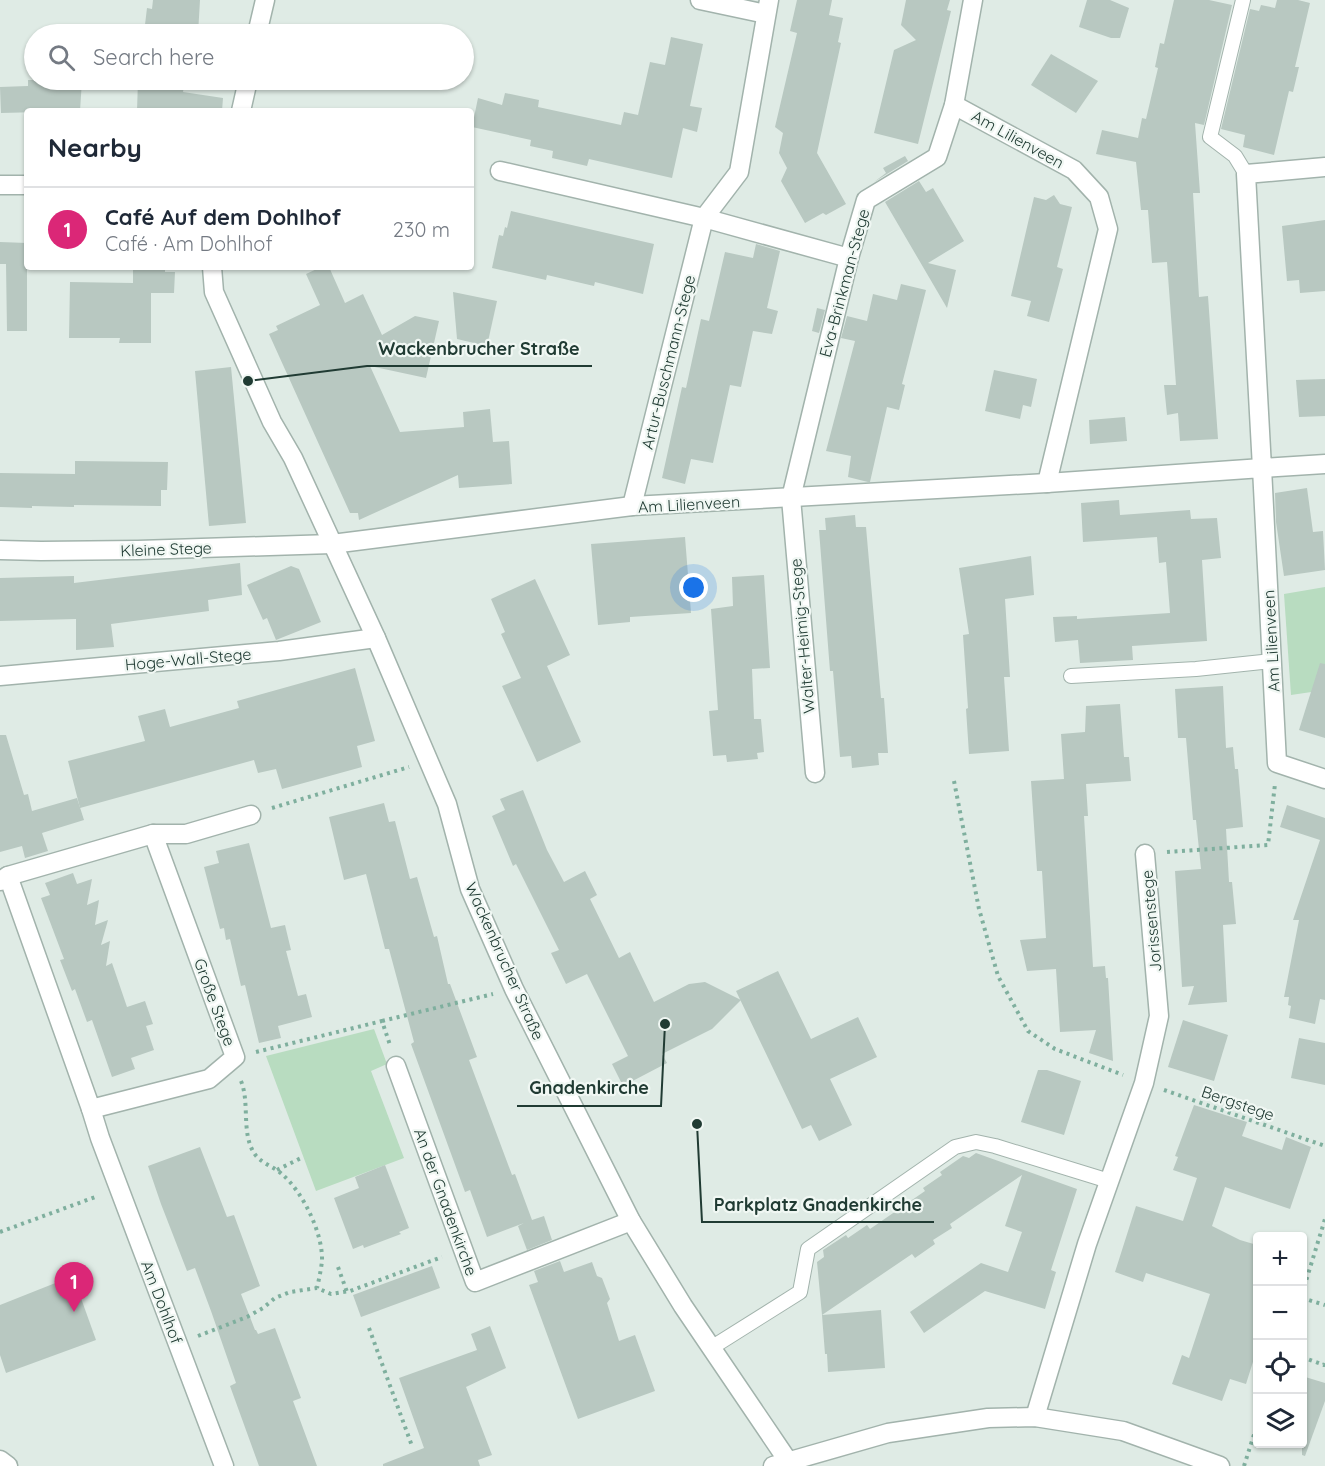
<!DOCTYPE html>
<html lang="en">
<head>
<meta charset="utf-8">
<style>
	body { margin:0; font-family:Quicksand,sans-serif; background:#f6f6f7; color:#1f2937 }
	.controls { position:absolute; right:18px; bottom:18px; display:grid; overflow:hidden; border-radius:6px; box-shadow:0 2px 4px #0004 }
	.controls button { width:54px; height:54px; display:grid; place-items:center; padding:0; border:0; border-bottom:2px solid #e0e1e3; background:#fff; color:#1f2937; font:30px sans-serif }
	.you { position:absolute; left:694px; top:588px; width:21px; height:21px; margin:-15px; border:4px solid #fff; border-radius:50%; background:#1a73e8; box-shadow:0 0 0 9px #1a73e833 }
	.badge { display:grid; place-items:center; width:39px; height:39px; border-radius:50%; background:#db2777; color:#fff; font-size:20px; font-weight:700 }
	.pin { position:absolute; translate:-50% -50px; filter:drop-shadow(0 2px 3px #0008) }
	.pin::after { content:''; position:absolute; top:32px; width:21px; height:18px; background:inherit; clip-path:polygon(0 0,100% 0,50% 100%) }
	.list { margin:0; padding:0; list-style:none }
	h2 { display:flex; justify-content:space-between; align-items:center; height:78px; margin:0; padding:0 24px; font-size:26px }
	h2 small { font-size:20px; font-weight:400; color:#747a83 }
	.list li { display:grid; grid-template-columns:39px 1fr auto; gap:18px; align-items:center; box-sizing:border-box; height:84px; padding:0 24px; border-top:2px solid #e0e1e3 }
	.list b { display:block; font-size:22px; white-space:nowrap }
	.list p { margin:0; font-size:20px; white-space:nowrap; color:#747a83 }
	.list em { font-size:20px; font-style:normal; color:#747a83 }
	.icon { flex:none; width:33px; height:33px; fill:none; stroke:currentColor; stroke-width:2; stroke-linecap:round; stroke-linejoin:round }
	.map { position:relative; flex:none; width:1325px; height:1466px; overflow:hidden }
	.search { position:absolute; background:#fff; box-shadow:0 2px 4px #0004; left:24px; top:24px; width:450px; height:66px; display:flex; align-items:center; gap:15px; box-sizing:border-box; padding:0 21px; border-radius:33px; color:#747a83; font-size:22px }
	.panel { position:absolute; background:#fff; box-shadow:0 2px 4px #0004; left:24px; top:108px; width:450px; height:162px; border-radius:6px }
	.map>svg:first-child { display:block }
</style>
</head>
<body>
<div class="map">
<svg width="1325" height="1466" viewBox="0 0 1325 1466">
	<rect width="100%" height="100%" fill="#dfebe5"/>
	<g fill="#b8dcc0">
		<polygon points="1325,587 1325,690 1291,695 1284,594"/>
		<polygon points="374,1029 387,1064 371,1071 404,1158 316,1191 266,1056"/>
	</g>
	<g fill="#b8c8c1">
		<polygon points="153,0 200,0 198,34 144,33 147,8 152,9"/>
		<polygon points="797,0 832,0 829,15 843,18 838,42 841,43 817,153 846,204 826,215 823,213 805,223 781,181 787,168 779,153 783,133 775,127 797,33 790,31"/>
		<polygon points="906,0 950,0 947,10 951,11 918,144 874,133 894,50 916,40 901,25"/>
		<polygon points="1087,0 1110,0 1129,8 1120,38 1111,38 1079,27"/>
		<polygon points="1174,0 1209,0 1232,5 1204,125 1195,123 1200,193 1193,193 1199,297 1208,296 1218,439 1180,441 1178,413 1167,415 1164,385 1176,385 1167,262 1152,263 1148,210 1141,210 1136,162 1096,154 1102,130 1138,138 1142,118 1146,119 1158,68 1155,67 1160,43 1164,44"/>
		<polygon points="1277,0 1298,0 1310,3 1295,67 1299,67 1293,92 1289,91 1274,155 1243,147 1245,135 1221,129 1250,9 1259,11 1261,5 1275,8"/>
		<polygon points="671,37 703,44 690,106 702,108 697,132 683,128 672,178 589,159 587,166 552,158 553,151 530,146 531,140 472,127 478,98 502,105 505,93 539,100 538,107 621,125 624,112 638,115 650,62 665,65"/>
		<polygon points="1051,54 1098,81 1076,113 1031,85"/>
		<polygon points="28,80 82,80 80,111 1,113 0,87 28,86"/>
		<polygon points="138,80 185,80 183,92 223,98 222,111 137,111"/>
		<polygon points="905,156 908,161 874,182 886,173 883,168"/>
		<polygon points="919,181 926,192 933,188 964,241 928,263 956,270 947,308 885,202"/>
		<polygon points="1054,195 1060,204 1072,207 1057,267 1063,269 1049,322 1027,316 1031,301 1011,296 1034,197 1046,200"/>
		<polygon points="511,211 654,244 643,294 595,282 594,286 547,275 546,280 492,268 499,235 503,236 505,227 507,228"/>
		<polygon points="1325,220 1325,291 1300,293 1299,280 1287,281 1282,226"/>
		<polygon points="0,242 27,243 27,331 7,331 6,264 0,264"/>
		<polygon points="756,244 780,251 767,308 778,311 772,334 753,331 741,387 730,385 713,463 691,459 685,484 662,478 682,387 686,388 701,319 709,321 725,252 753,258"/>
		<polygon points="133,267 165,267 165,272 175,272 174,293 151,293 151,343 119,343 120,338 69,338 70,282 133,283"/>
		<polygon points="321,267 329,267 345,303 363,294 382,335 415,316 439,321 426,378 370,366 400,432 464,427 463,412 490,409 493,442 509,441 512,484 459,488 458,475 359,520 358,513 350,513 269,334 278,330 276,326 320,305 306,274"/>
		<polygon points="901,284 926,290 902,384 905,385 899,410 887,407 870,482 868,482 848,477 851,456 826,451 855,341 841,338 847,316 867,321 873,294 897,300"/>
		<polygon points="453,292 497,301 487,346 457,339"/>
		<polygon points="817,308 825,310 819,333 812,331"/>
		<polygon points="231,367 246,523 209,526 195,371"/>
		<polygon points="994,370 1037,379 1031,407 1023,405 1020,419 985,411"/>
		<polygon points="1325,379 1325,416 1299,417 1296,380"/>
		<polygon points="1125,417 1127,441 1090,444 1089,420"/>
		<polygon points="75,461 168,462 167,490 161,490 161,506 74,505 74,507 32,506 32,508 0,507 0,473 75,474"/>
		<polygon points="1307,488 1313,532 1323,531 1325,570 1284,576 1276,522 1275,493"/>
		<polygon points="1119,500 1120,515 1190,510 1191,519 1217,518 1221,558 1202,560 1207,641 1132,646 1133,660 1080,663 1078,640 1055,642 1053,617 1077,616 1077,619 1170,613 1166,562 1159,563 1157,537 1083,542 1081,503"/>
		<polygon points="855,515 856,527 866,527 881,698 884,698 888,753 878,753 879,765 852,768 851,756 840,757 833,671 830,671 819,530 826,530 825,518"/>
		<polygon points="685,537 691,613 630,617 630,622 598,625 591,544"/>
		<polygon points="1031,556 1034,595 1005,599 1010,677 1004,677 1009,751 969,754 966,709 968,708 963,635 969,634 959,568"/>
		<polygon points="240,563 242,595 208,600 209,611 111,624 114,647 76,650 76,619 0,621 0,578 74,576 74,583"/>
		<polygon points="291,566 299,569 321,622 276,640 267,618 263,620 247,585"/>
		<polygon points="764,575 770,668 752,669 754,719 761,719 764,752 757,753 758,759 727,762 726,755 713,756 709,711 718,710 711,609 733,606 732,577"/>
		<polygon points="535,579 570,655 547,666 581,742 537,762 502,686 521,678 501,634 505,632 491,599"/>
		<polygon points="1320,663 1325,664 1325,738 1299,730"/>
		<polygon points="355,668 375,741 357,746 362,767 282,789 276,769 258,773 254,760 80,808 68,761 145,741 138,716 165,709 170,727 239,708 237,701"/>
		<polygon points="1223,686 1226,748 1233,747 1235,769 1238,769 1243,827 1226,829 1229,882 1232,882 1236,924 1223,925 1227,1002 1188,1005 1194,986 1182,987 1175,871 1201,869 1196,820 1193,820 1186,738 1178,738 1175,689"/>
		<polygon points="1120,704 1124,757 1129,757 1131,781 1086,784 1088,816 1084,816 1093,967 1105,966 1106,978 1108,978 1113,1061 1089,1053 1096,1030 1060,1032 1056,969 1027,971 1020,940 1046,938 1042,871 1037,871 1031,781 1064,779 1061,734 1085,732 1086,706"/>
		<polygon points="0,735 6,735 24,795 28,794 32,811 77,798 84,820 42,833 48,851 25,858 22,846 0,852"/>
		<polygon points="523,790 547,850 564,882 585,871 597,895 590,899 619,958 630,952 654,1002 689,984 705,982 741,1000 712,1029 662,1054 667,1063 623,1086 612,1064 628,1056 587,974 566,984 551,953 559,950 516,864 513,866 492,816 505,810 500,799"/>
		<polygon points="384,803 389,822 395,821 410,879 417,877 434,937 437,936 448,984 450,984 477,1057 469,1060 512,1175 515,1174 532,1220 544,1216 552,1240 527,1250 518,1226 524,1223 487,1237 470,1190 465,1192 411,1044 414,1042 389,949 385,949 366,874 344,880 329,817"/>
		<polygon points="1287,805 1325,818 1325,1000 1320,999 1315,1024 1289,1018 1291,1006 1288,1005 1289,997 1284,997 1299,920 1293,920 1320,840 1280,827"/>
		<polygon points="249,843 271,928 285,925 291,950 286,951 298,996 306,994 312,1017 278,1026 281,1038 259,1043 245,985 241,986 230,939 226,940 224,928 220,929 204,867 219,863 216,851"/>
		<polygon points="73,873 77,884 92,879 87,905 99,900 95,925 108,920 101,945 110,941 106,966 112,963 127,1007 145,1001 153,1024 146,1026 154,1050 131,1058 135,1069 112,1077 92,1020 87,1022 75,989 72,991 60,960 64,959 41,898 50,895 45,883"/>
		<polygon points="778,971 811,1039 858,1017 877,1057 830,1079 852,1125 819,1141 811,1125 802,1129 736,991"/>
		<polygon points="1183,1020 1228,1035 1214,1081 1168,1067"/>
		<polygon points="1299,1038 1325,1043 1325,1085 1291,1078"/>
		<polygon points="1038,1070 1047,1070 1081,1081 1064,1135 1021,1122"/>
		<polygon points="1194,1105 1247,1122 1242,1136 1282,1150 1286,1137 1311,1147 1290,1209 1225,1187 1212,1226 1240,1240 1257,1245 1257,1349 1246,1384 1230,1379 1222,1401 1172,1384 1182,1355 1189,1358 1210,1294 1146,1273 1143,1282 1115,1272 1136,1206 1183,1221 1197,1178 1173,1170 1178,1157 1175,1156"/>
		<polygon points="200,1147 227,1217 234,1215 260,1286 241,1294 255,1330 256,1330 258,1334 275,1328 301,1398 293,1401 317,1466 259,1466 230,1386 236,1383 211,1311 195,1268 187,1271 161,1204 148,1166"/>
		<polygon points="976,1153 1077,1189 1051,1270 1056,1272 1045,1309 985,1291 924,1333 910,1312 981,1263 1008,1272 1022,1232 1005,1226 1022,1175 950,1224 952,1228 933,1240 935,1244 915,1258 912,1254 822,1315 817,1262 824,1257 823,1250 846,1235 848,1238 867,1225 870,1229 925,1191 923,1188 942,1175 940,1172 963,1156 969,1158"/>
		<polygon points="385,1165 409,1228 399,1232 401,1234 364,1248 363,1245 353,1249 334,1198 359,1188 355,1177"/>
		<polygon points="560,1261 564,1272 592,1262 597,1276 602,1278 610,1299 607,1303 619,1341 635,1335 655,1391 578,1419 529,1285 538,1282 534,1271"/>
		<polygon points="432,1266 440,1288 361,1317 353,1295"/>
		<polygon points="73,1276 96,1340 6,1373 0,1355 0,1305"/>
		<polygon points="881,1310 885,1368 828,1372 827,1354 825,1354 822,1315"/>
		<polygon points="490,1326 506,1368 466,1387 492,1455 478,1460 480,1466 383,1466 383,1464 424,1448 399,1378 477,1350 471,1334"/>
		<polygon points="1302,1376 1325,1383 1325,1401 1305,1456 1302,1455"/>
	</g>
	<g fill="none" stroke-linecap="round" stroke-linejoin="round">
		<g stroke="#a2b3ac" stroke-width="16">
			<g id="lane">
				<polyline points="1243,0 1210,137 1235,156 1246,174"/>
				<polyline points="1071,676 1196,669 1272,661"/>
				<polyline points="711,1348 800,1292 808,1249 955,1147 976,1142 995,1146 1109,1181"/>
			</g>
		</g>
		<g stroke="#a2b3ac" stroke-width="21">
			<g id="street">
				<polyline points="700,0 766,14"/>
				<polyline points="257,34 265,0"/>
				<polyline points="954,105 1074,170 1099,197 1108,229 1047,483"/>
				<polyline points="241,111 248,80"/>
				<polyline points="1325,167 1246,174 1262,468 1325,464"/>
				<polyline points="500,171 704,218 739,172 769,0"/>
				<polyline points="0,185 27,185"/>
				<polyline points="212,267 214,292 272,422 293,458 376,638 447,804 470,889 514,989 631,1221 683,1306 788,1461"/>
				<polyline points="632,506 704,218 849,258"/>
				<polyline points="0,550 41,551 138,550 332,544 632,506 1047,483 1262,468 1277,763 1325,779"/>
				<polyline points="0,676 279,651 376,638"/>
				<polyline points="815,773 791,498 849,258 866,200 937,157 954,105 973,0"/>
				<polyline points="8,876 91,1109 100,1138 224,1466"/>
				<polyline points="0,881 8,876 153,834 186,834 251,815"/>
				<polyline points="396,1066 475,1282 631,1221"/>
				<polyline points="91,1109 209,1079 235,1057 153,834"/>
				<polyline points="1035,1417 1087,1244 1144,1083 1159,1016 1145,854"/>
				<polyline points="0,1460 8,1466"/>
				<polyline points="773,1466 888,1433 988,1418 1035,1417 1123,1431 1220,1466"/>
			</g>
		</g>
		<g stroke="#7faf9e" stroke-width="4" stroke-dasharray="3 4.5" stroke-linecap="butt">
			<polyline points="954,781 979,909 998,976 1028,1031 1055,1049 1123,1075"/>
			<polyline points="272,808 409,767"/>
			<polyline points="1167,852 1268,845 1275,784"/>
			<polyline points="382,1021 493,994"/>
			<polyline points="256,1052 382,1021 390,1045"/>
			<path d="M241,1081C250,1103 241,1132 254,1153C260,1163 275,1167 283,1175C303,1193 323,1233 322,1261C321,1270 319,1279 317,1288"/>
			<polyline points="1164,1090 1325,1146"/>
			<polyline points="277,1170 303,1157"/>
			<polyline points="0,1232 98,1196"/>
			<polyline points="338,1267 347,1292"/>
			<polyline points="1302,1294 1325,1219"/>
			<polyline points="1302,1298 1325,1305"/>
			<polyline points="369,1328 412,1446"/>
			<polyline points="198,1336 247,1317 263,1308 275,1298 290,1292 317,1288 331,1294 350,1291 442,1257"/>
			<polyline points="1302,1357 1324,1365 1325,1362"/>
			<polyline points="1244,1466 1258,1422"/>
		</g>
		<use href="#lane" stroke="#fff" stroke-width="14"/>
		<use href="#street" stroke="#fff" stroke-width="18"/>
	</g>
	<g text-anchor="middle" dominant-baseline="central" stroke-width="4.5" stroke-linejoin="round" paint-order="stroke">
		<g font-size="16" fill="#203b33" stroke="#f0f7f3">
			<text transform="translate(1018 139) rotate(29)">Am Lilienveen</text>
			<text transform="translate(844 283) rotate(-75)">Eva-Brinkman-Stege</text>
			<text transform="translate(668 362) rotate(-76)">Artur-Buschmann-Stege</text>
			<text transform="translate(689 504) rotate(-3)">Am Lilienveen</text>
			<text transform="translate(166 549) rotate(-2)">Kleine Stege</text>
			<text transform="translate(802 636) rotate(-95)">Walter-Heimig-Stege</text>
			<text transform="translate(1271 641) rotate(-93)">Am Lilienveen</text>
			<text transform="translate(188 659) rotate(-5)">Hoge-Wall-Stege</text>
			<text transform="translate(1151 921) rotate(-95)">Jorissenstege</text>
			<text transform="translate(505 961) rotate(66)">Wackenbrucher Straße</text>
			<text transform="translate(215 1002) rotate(70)">Große Stege</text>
			<text transform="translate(1238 1103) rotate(19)">Bergstege</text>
			<text transform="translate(446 1202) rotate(70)">An der Gnadenkirche</text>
			<text transform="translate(162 1302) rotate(69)">Am Dohlhof</text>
		</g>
	</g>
	<path fill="none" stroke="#203b33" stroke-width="2" d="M248 381L367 366H592M665 1024L661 1106H517M697 1124L702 1222H934"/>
	<g fill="#203b33" stroke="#f0f7f3" stroke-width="2">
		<circle cx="248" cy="381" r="6"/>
		<circle cx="665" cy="1024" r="6"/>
		<circle cx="697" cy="1124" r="6"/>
	</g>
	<g font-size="18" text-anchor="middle" font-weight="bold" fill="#203b33" stroke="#f0f7f3" stroke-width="4.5" stroke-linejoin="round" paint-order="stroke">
		<text x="479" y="355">Wackenbrucher Straße</text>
		<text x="589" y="1094">Gnadenkirche</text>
		<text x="818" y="1211">Parkplatz Gnadenkirche</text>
	</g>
</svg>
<div class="controls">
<button>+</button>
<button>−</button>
<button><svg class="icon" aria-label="locate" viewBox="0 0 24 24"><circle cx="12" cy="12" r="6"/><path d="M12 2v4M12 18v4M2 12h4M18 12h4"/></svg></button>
<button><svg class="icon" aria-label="layers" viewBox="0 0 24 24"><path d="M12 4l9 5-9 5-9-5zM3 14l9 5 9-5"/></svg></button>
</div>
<div class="you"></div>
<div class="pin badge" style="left:74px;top:1312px">1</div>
<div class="search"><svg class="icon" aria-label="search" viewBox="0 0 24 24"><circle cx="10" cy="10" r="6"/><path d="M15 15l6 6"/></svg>Search here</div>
<section class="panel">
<h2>Nearby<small></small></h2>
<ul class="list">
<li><span class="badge">1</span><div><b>Café Auf dem Dohlhof</b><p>Café · Am Dohlhof</p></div><em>230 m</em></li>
</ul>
</section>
</div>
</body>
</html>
